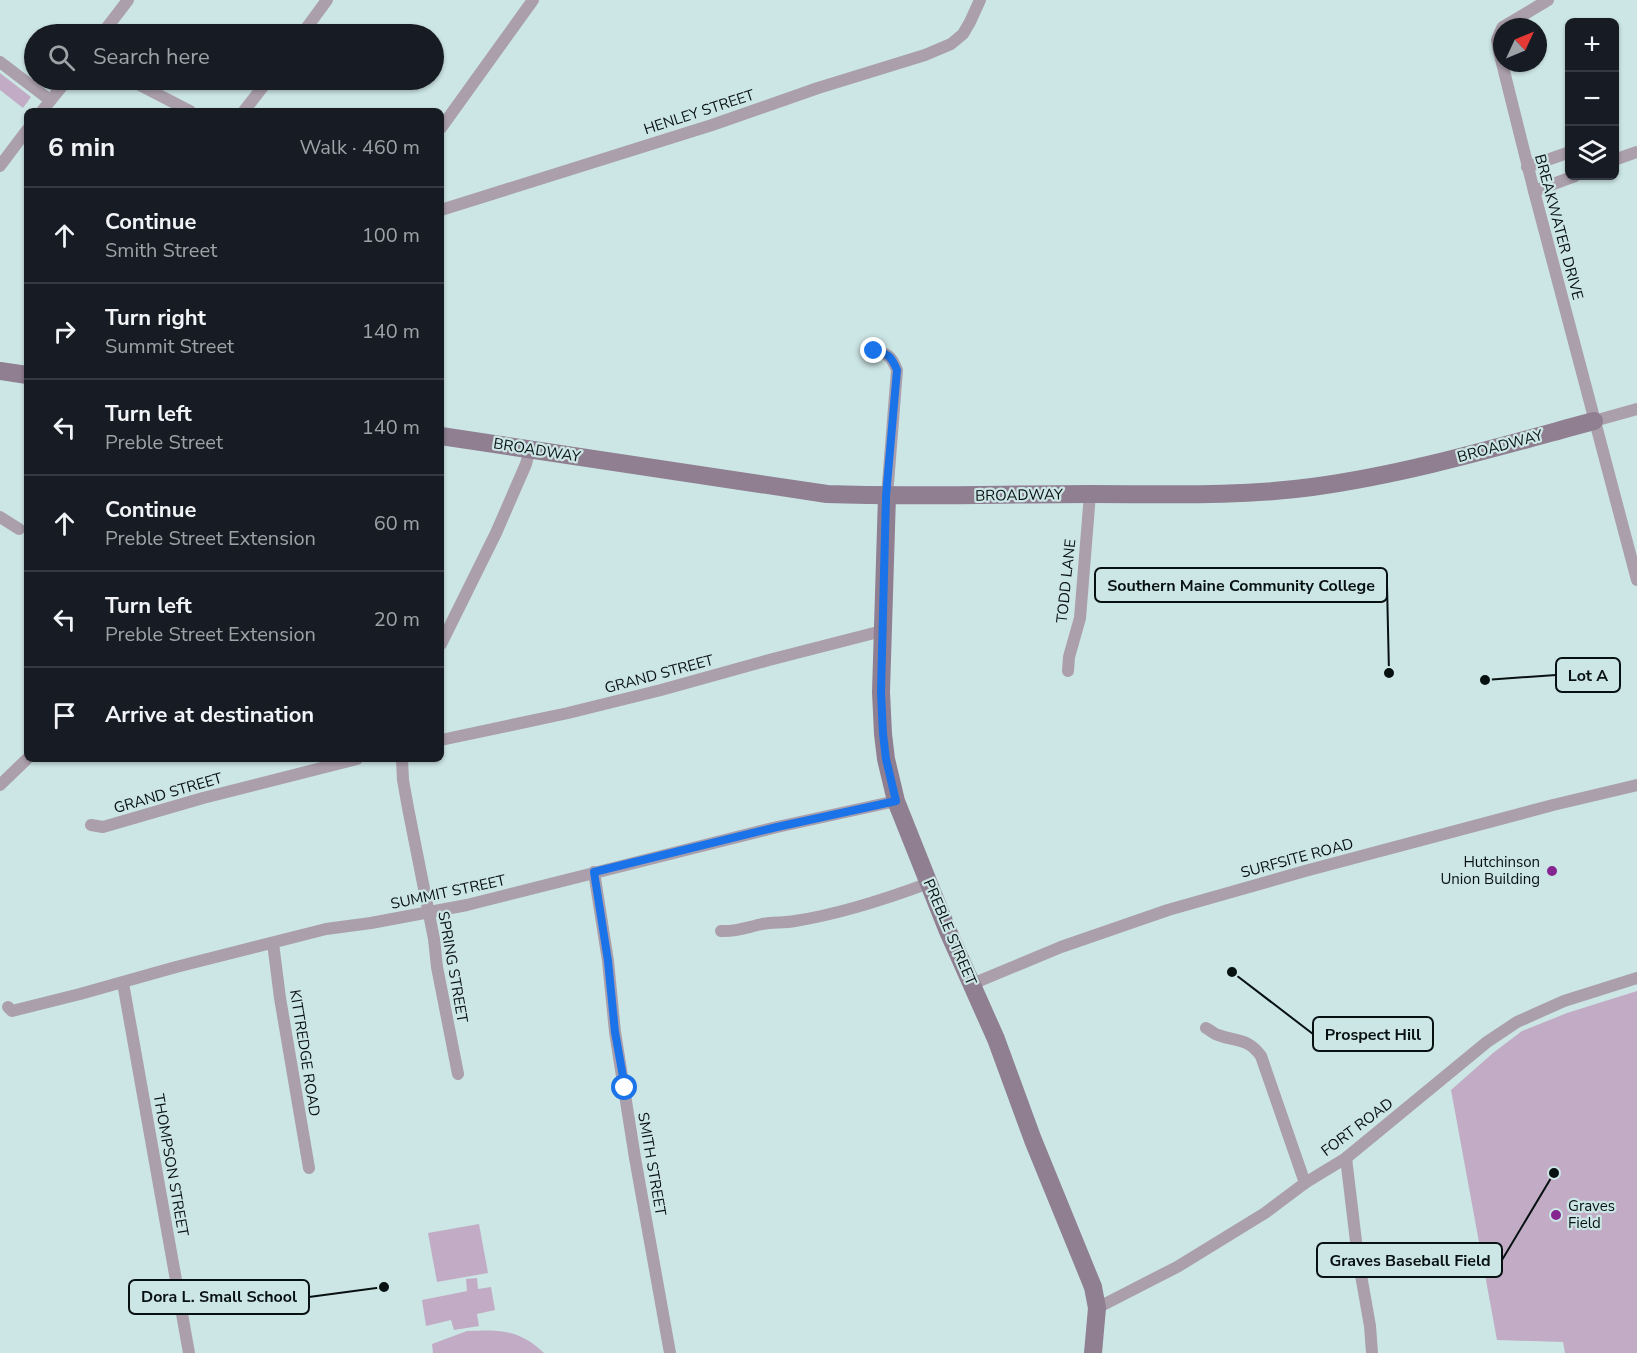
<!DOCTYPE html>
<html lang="en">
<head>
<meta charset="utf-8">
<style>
	body { margin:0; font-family:"Nunito Sans",sans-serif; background:#242831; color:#f1f3f6 }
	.controls { position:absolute; right:18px; top:18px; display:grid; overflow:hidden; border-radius:9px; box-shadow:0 2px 4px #0004 }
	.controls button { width:54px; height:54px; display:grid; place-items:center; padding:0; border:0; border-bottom:2px solid #363941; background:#171b24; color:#f1f3f6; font:30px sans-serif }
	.compass { position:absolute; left:1493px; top:18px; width:54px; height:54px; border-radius:50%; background:#171b24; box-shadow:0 2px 4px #0004; rotate:46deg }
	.stop { position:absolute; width:18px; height:18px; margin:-14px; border:4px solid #1a73e8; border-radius:50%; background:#fff }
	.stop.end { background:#1a73e8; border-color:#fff; box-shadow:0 2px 6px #0008 }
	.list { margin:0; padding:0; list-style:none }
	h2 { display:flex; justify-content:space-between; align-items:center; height:78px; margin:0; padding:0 24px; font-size:26px }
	h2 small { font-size:20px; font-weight:400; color:#9ea1a6 }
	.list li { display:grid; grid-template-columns:39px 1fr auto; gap:18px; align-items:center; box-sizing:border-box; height:96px; padding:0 24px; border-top:2px solid #363941 }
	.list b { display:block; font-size:22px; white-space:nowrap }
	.list p { margin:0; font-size:20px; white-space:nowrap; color:#9ea1a6 }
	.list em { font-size:20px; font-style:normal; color:#9ea1a6 }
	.icon { flex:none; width:33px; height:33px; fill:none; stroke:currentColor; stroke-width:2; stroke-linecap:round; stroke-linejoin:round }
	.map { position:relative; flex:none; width:1637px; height:1353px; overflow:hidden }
	.search { position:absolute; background:#171b24; box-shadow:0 2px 4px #0004; left:24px; top:24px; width:420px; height:66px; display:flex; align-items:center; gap:15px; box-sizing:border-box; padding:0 21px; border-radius:33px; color:#9ea1a6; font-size:22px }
	.panel { position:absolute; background:#171b24; box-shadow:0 2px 4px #0004; left:24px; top:108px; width:420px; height:654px; border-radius:9px }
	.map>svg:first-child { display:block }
</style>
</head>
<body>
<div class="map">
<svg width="1637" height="1353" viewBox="0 0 1637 1353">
	<rect width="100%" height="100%" fill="#cce6e5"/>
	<g fill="#c2acc5">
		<polygon points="0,73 31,97 23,108 0,90"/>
		<polygon points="1637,991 1637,1353 1565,1353 1563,1342 1497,1340 1451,1090 1493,1053 1522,1031 1567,1013"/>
		<polygon points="479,1224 488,1273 437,1282 428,1233"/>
		<polygon points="477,1278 478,1289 491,1287 495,1310 477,1314 479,1326 454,1330 451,1320 426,1326 422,1300 467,1291 466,1279"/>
		<path d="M467,1331C500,1330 519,1329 544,1353H433L432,1344Z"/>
	</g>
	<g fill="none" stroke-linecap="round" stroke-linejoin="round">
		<g stroke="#aa9fab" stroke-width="12">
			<polyline points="1503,27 1548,0"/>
			<polyline points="1502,28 1497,40 1499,51 1534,191 1637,580"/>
			<polyline points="102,34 128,0"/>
			<polyline points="302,34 327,0"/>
			<polyline points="0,62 50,100"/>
			<polyline points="130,80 190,111"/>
			<polyline points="42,111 67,80"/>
			<polyline points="244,111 268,80"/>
			<polyline points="441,128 533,0"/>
			<polyline points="1614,160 1637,152"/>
			<polyline points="0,166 27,130"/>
			<polyline points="1527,167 1570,152"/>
			<polyline points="1534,191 1575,176"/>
			<polyline points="441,210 712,125 818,88 925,55 951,44 963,34 970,22 980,0"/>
			<path d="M874,351C889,354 891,356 897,370L887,496"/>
			<polyline points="1594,421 1637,409"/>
			<polyline points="0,517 19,529"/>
			<polyline points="441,644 496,533 526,464 530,449"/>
			<polyline points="1068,671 1069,657 1080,618 1090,494"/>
			<polyline points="441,740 568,713 661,690 769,660 882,631"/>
			<polyline points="402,759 403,780 408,808 434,939 437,967 458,1074"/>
			<polyline points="0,785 27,759"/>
			<polyline points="91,825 103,827 203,798 357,759"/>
			<polyline points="594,872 608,961 615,1032 635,1158 670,1353"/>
			<path d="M721,931C736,932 748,927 762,924C773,922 784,923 795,921C840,914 886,899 929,883"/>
			<polyline points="273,943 280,998 309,1168"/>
			<polyline points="123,983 189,1353"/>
			<polyline points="972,984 1061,947 1168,910 1305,871 1553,805 1637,785"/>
			<polyline points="8,1007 12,1011 80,994 176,967 326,929 371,923 467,905 777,827 896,801"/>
			<path d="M1206,1028C1210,1030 1214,1034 1218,1035C1237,1042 1248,1038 1261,1056L1305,1183"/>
			<polyline points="1346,1158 1358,1258 1370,1326 1372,1353"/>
			<polyline points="1097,1308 1177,1267 1265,1213 1305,1183 1346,1158 1487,1042 1517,1022 1564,1001 1637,978"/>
		</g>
		<g stroke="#8f7f91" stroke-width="18">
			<polyline points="0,371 27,375"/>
			<path d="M441,436L827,494C915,497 1002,494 1090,494C1164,494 1238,497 1312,487C1408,474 1501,446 1594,421"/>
			<polyline points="887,496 881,692 883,734 886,759 896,801 947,929 996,1039 1033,1140 1093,1287 1097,1308 1093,1353"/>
		</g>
	</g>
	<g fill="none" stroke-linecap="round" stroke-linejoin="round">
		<path stroke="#1a73e8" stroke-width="8" d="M625,1088L615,1032L608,961L594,872L777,827L896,801L886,759L883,734L881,692L886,496L897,370C891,356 889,354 874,351"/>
	</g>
	<g fill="#842590" stroke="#cce6e5" stroke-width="2">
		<circle cx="1552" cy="871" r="6"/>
		<circle cx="1556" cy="1215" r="6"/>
	</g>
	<g text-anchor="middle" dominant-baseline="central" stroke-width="4.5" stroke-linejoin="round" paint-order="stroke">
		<g font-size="15" fill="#081111" stroke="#cce6e5">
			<text transform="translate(699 112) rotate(-18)">HENLEY STREET</text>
			<text transform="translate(1559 227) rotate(75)">BREAKWATER DRIVE</text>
			<text transform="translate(1500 446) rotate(-15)">BROADWAY</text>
			<text transform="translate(537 450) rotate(9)">BROADWAY</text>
			<text transform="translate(1019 495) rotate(-1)">BROADWAY</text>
			<text transform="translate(1066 581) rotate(-84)">TODD LANE</text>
			<text transform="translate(659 674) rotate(-15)">GRAND STREET</text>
			<text transform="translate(168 793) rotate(-16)">GRAND STREET</text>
			<text transform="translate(1297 858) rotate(-15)">SURFSITE ROAD</text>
			<text transform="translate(448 892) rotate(-12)">SUMMIT STREET</text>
			<text transform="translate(950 932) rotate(67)">PREBLE STREET</text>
			<text transform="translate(453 967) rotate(80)">SPRING STREET</text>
			<text transform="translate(305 1053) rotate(81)">KITTREDGE ROAD</text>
			<text transform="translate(1357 1127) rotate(-37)">FORT ROAD</text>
			<text transform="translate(652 1164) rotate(80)">SMITH STREET</text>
			<text transform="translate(171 1165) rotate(80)">THOMPSON STREET</text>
		</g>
		<g font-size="15" fill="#081111" stroke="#cce6e5" text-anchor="end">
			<text x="1540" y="862">Hutchinson<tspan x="1540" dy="17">Union Building</tspan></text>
			<text x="1568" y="1206" text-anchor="start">Graves<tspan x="1568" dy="17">Field</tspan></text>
		</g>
	</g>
	<path fill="none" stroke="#081111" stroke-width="2" d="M1389 673L1387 585M1485 680L1556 675M1232 972L1313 1034M1554 1173L1502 1260M384 1287L309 1297"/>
	<g fill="#081111" stroke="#cce6e5" stroke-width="2">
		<circle cx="1389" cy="673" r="6"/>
		<circle cx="1485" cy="680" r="6"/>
		<circle cx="1232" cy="972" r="6"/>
		<circle cx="1554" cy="1173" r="6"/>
		<circle cx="384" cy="1287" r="6"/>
	</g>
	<g fill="#cce6e5" stroke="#081111" stroke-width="2">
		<rect x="1095" y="568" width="292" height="34" rx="6"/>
		<rect x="1556" y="658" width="64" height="34" rx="6"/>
		<rect x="1313" y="1017" width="120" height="34" rx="6"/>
		<rect x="1317" y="1243" width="185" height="34" rx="6"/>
		<rect x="129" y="1280" width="180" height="34" rx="6"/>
	</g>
	<g font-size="16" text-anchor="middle" font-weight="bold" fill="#081111">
		<text x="1241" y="591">Southern Maine Community College</text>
		<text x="1588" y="681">Lot A</text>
		<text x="1373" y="1040">Prospect Hill</text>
		<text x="1410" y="1266">Graves Baseball Field</text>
		<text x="219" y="1302">Dora L. Small School</text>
	</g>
</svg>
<div class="controls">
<button>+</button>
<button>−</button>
<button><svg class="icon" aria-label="layers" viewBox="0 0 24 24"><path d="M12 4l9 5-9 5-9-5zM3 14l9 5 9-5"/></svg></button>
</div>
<svg class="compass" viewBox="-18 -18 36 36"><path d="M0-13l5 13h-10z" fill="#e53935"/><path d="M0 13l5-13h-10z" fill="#9ea1a6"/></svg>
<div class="stop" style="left:625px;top:1088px"></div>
<div class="stop end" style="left:874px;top:351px"></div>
<div class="search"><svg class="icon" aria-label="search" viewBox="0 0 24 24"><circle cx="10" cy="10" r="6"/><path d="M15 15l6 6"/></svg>Search here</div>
<section class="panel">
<h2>6 min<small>Walk · 460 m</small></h2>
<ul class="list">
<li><svg class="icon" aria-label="ahead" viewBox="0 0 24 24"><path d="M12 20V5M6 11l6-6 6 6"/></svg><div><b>Continue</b><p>Smith Street</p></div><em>100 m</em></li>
<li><svg class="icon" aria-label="right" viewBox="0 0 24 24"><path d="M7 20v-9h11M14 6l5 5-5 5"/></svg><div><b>Turn right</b><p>Summit Street</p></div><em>140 m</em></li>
<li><svg class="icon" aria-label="left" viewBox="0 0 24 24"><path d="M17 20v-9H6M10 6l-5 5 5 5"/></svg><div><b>Turn left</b><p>Preble Street</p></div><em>140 m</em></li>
<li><svg class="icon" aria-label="ahead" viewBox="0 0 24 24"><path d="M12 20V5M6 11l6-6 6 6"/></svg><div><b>Continue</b><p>Preble Street Extension</p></div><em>60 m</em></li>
<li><svg class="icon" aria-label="left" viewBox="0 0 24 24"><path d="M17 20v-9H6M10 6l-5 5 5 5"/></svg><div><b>Turn left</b><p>Preble Street Extension</p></div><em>20 m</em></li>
<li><svg class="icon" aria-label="arrive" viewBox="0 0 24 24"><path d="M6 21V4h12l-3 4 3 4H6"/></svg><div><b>Arrive at destination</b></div></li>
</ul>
</section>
</div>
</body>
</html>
